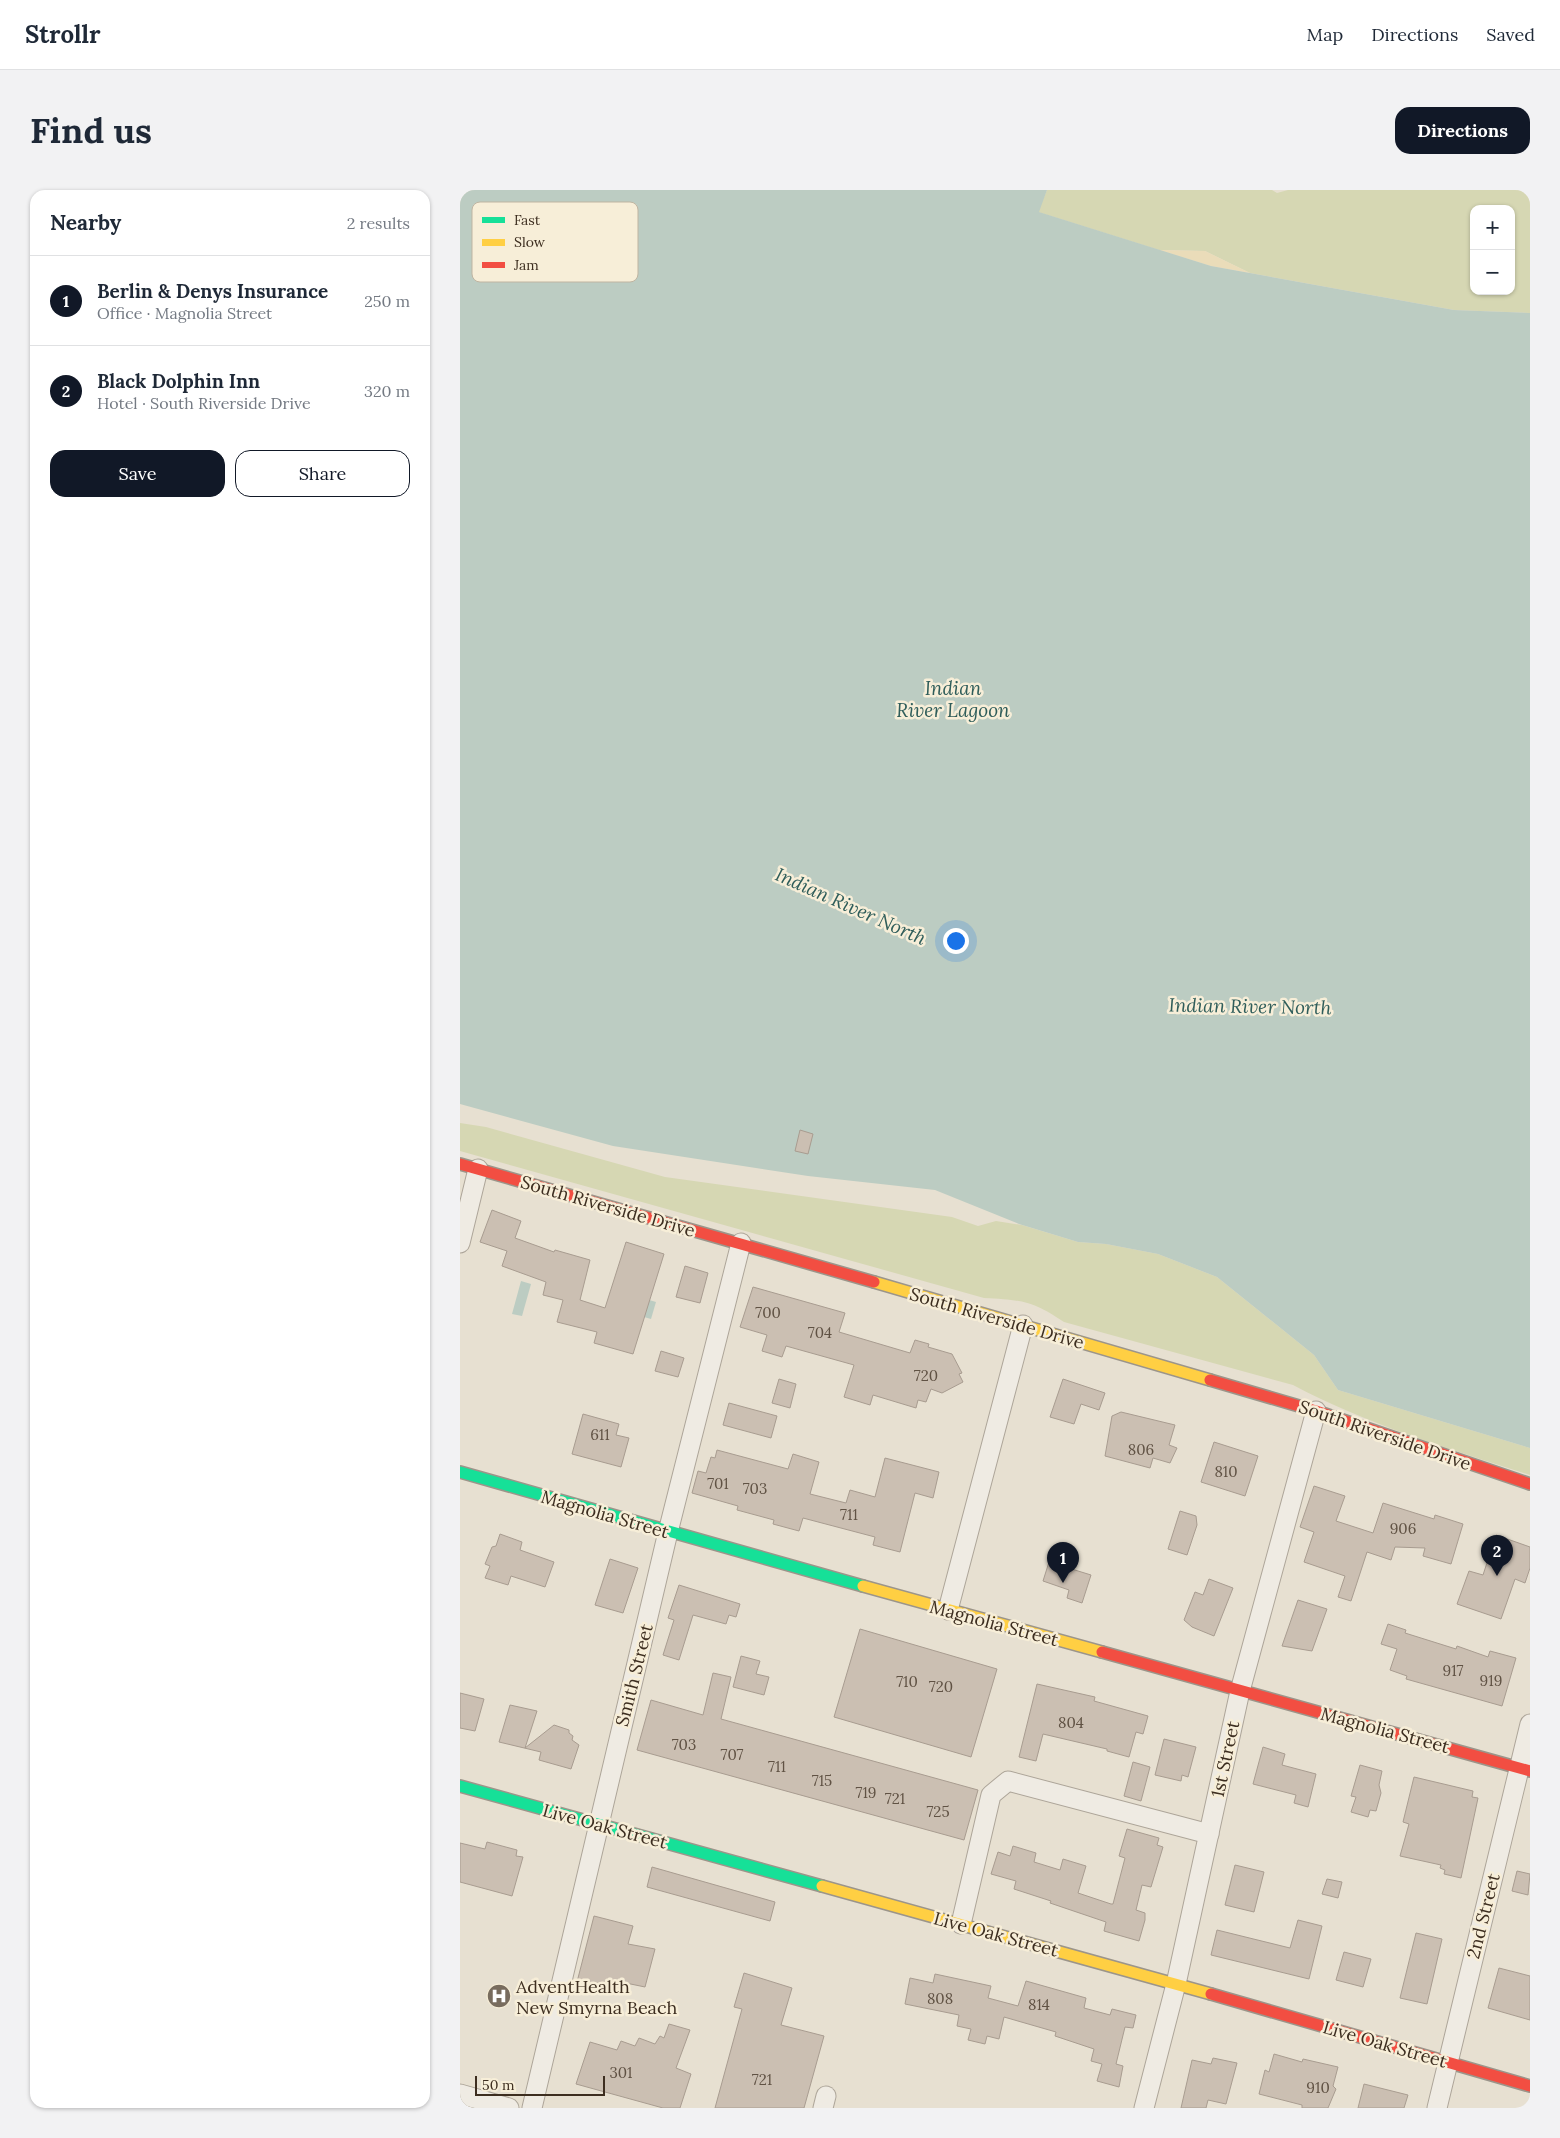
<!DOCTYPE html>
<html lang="en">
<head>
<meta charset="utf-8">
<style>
	body { margin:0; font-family:Lora,serif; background:#f2f2f3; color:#1f2937 }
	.controls { position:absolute; right:15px; top:15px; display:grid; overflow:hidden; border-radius:10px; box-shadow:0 1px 4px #0004 }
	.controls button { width:45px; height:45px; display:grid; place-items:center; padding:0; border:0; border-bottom:1px solid #e0e1e3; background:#fff; color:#1f2937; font:25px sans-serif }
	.scale { position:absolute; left:15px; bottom:12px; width:130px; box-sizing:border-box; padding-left:5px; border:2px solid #3d2e20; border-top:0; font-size:14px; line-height:18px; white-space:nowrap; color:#3d2e20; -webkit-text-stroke:4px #f7eed8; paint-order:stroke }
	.you { position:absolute; left:495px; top:750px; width:18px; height:18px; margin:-12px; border:4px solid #fff; border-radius:50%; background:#1a73e8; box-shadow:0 0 0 8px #1a73e833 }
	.badge { display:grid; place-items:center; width:32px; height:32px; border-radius:50%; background:#111827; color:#fff; font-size:16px; font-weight:700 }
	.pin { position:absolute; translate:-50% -41px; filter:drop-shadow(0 1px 2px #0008) }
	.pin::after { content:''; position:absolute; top:26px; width:18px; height:15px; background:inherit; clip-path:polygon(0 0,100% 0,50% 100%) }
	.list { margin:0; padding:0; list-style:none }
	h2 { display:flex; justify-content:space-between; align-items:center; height:65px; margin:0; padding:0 20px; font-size:21px }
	h2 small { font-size:16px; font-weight:400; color:#747a83 }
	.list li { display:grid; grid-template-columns:32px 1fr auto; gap:15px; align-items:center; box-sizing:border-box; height:90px; padding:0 20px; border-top:1px solid #e0e1e3 }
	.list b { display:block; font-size:19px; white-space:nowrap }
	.list p { margin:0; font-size:16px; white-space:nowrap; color:#747a83 }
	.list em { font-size:16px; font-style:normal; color:#747a83 }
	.actions { display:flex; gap:10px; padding:15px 20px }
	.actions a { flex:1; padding:11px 0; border:1px solid #111827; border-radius:15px; text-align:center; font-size:18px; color:#111827 }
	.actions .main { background:#111827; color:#fff }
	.map { position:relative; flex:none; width:1070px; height:1918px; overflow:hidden; border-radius:15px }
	header { display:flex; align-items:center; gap:30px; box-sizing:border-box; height:70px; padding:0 25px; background:#fff; border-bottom:1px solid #e0e1e3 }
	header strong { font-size:24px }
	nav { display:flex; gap:28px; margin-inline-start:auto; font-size:18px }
	.intro { display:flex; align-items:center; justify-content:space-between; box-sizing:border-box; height:120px; padding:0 30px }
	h1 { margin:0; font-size:35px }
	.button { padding:12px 22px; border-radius:15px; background:#111827; color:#fff; font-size:18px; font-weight:700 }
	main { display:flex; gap:30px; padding:0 30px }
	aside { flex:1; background:#fff; border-radius:15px; box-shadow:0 1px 4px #0004 }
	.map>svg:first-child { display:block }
</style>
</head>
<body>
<header>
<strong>Strollr</strong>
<nav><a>Map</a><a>Directions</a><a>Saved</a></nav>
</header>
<div class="intro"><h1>Find us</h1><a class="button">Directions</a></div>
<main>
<aside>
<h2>Nearby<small>2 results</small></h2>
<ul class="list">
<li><span class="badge">1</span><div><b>Berlin &amp; Denys Insurance</b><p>Office · Magnolia Street</p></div><em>250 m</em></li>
<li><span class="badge">2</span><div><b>Black Dolphin Inn</b><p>Hotel · South Riverside Drive</p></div><em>320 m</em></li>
</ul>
<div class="actions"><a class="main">Save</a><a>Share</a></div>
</aside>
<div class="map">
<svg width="1070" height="1918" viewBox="0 0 1070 1918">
	<rect width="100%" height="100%" fill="#e7e0d1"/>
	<g fill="#d6d7b3" fill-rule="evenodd">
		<path d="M587,0H812L817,3L828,0H1070V123L994,120L790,83L745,61L699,60L578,22ZM1014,19H1051V101H1014Z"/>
		<path d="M0,933L26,937L205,987L492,1027L518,1036L536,1031L562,1035L618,1052L646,1054L698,1064L757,1087L854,1165L878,1200L1070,1258V1285C990,1259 908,1235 833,1195L604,1132C572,1111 563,1110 524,1108L0,961Z"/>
	</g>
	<polygon fill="#eadcb9" points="699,60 745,61 790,83 751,76"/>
	<g fill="#bcccc2">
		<polygon points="0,0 587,0 579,22 751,76 994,120 1070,123 1070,1258 878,1200 854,1165 757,1087 698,1064 646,1054 618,1052 559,1034 475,1000 348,986 153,956 0,914"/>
		<polygon points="61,1091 71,1094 62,1126 52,1124"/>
		<polygon points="179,1107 196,1112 191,1129 184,1127"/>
	</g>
	<g fill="#cbbfb2" stroke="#a89c90">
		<polygon points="340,940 353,944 348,964 335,961"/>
		<polygon points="32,1020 61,1031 55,1048 94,1062 95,1060 130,1070 120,1110 145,1118 166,1052 204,1064 173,1164 134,1153 137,1142 97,1132 103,1110 83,1105 86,1092 42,1076 47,1061 20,1052"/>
		<polygon points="225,1076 248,1083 240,1113 216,1107"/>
		<polygon points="293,1097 385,1123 379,1142 450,1163 455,1150 469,1154 468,1157 492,1164 502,1183 499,1184 503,1192 482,1203 471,1199 466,1212 458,1210 456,1218 413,1205 410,1215 384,1207 394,1175 326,1156 322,1167 302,1161 307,1145 280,1137"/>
		<polygon points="201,1161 224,1168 218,1187 195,1181"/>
		<polygon points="319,1189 336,1194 330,1218 312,1213"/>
		<polygon points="603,1189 645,1203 639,1220 621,1214 614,1234 590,1227"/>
		<polygon points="269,1213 317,1226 311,1248 263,1235"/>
		<polygon points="661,1222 715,1235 709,1255 717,1258 710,1273 693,1268 690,1278 645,1266 652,1226"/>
		<polygon points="123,1224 159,1234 156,1245 169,1248 161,1277 112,1264"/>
		<polygon points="754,1252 798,1266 785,1306 741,1292"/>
		<polygon points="257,1260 328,1279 333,1264 359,1272 350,1304 386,1313 390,1300 415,1307 425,1268 479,1282 473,1308 455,1303 440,1362 413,1355 415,1347 343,1328 339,1341 313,1334 314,1330 277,1320 278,1316 232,1303 238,1281 246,1283 251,1267 255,1268"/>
		<polygon points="854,1296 885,1306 876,1331 913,1343 923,1313 974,1329 975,1325 1003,1334 991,1374 963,1366 965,1358 935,1357 931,1370 907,1362 891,1411 878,1407 885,1386 844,1372 854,1342 840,1337"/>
		<polygon points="720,1321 736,1326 737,1335 727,1365 708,1359"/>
		<polygon points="40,1344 62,1352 60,1360 94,1372 85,1397 51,1386 48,1395 25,1388 30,1376 25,1374 32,1357 36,1356"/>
		<polygon points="1036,1345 1070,1357 1070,1378 1065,1393 1055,1389 1041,1429 997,1414 1009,1381 1023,1385"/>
		<polygon points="150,1369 178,1378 163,1423 135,1415"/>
		<polygon points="589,1372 631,1385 622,1413 607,1408 609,1400 583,1391"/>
		<polygon points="749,1389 773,1398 754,1446 732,1437 724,1430 735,1402 743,1405"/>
		<polygon points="219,1395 280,1414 276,1427 269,1425 266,1434 233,1425 219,1470 203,1465 214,1430 208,1428"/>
		<polygon points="838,1410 867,1419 852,1461 822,1456"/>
		<polygon points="928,1434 946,1440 945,1443 996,1459 997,1456 1028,1467 1030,1461 1056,1468 1042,1516 946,1489 947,1486 930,1480 937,1459 921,1454"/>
		<polygon points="400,1439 537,1479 511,1567 374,1527"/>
		<polygon points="281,1466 300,1471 296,1484 309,1487 304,1505 273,1497"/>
		<polygon points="253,1483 271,1487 261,1529 518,1600 504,1650 177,1560 191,1510 243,1525"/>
		<polygon points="577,1494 635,1507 634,1511 688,1526 683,1544 676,1542 669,1567 647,1561 647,1559 583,1544 576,1571 559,1567"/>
		<polygon points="0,1503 24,1509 15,1541 0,1538"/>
		<polygon points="50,1515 77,1521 65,1558 94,1535 109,1540 109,1543 113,1546 112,1550 119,1555 111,1579 79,1570 81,1562 39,1552"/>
		<polygon points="704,1549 736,1557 728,1587 722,1585 721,1591 695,1585"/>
		<polygon points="803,1557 825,1564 822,1575 856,1584 848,1617 834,1613 836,1605 793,1594"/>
		<polygon points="673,1572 690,1577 681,1611 664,1606"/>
		<polygon points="900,1575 922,1581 919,1595 921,1603 916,1621 910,1620 908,1627 891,1622 896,1607 891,1606"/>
		<polygon points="954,1587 1013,1601 1012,1607 1018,1608 1001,1688 984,1684 985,1680 980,1678 981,1675 940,1666 949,1634 943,1632"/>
		<polygon points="667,1639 699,1648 697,1655 703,1657 691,1697 682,1695 676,1720 685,1723 685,1730 679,1751 644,1741 646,1732 590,1713 591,1711 554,1699 556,1691 531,1684 538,1662 550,1666 553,1656 576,1663 574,1672 600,1680 603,1669 626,1676 618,1703 651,1714 653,1714 665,1668 659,1666"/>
		<polygon points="27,1652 57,1660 56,1666 63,1667 52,1706 0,1692 0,1653 25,1659"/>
		<polygon points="775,1675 804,1682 794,1722 765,1715"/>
		<polygon points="192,1677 315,1712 310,1731 187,1697"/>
		<polygon points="1057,1681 1070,1684 1068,1705 1052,1701"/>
		<polygon points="867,1689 882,1692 878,1708 862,1704"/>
		<polygon points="134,1726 173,1736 168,1754 195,1759 185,1797 161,1792 159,1801 117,1792"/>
		<polygon points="838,1730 862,1736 849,1789 751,1765 757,1740 830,1758"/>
		<polygon points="956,1743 982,1749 967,1814 940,1808"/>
		<polygon points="884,1762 911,1769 903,1797 876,1790"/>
		<polygon points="1039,1778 1070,1786 1070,1830 1028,1818"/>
		<polygon points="284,1783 332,1798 321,1835 364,1846 344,1918 255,1918 282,1819 274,1817"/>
		<polygon points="475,1784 531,1796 528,1808 558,1816 566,1791 626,1808 624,1818 650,1825 652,1819 676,1825 673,1838 665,1837 656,1874 663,1876 659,1897 637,1891 642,1874 631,1871 634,1859 595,1846 596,1842 544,1827 539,1849 527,1846 525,1854 508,1850 511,1839 497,1836 499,1825 445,1814 450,1788 473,1793"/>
		<polygon points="209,1834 230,1840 216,1878 231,1884 220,1918 203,1918 116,1894 130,1852 157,1860 161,1851 175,1856 179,1848 195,1854 200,1846 204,1848"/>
		<polygon points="814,1864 842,1872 843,1869 878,1877 873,1896 876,1899 868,1918 842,1918 842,1915 799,1904 805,1880 809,1882"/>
		<polygon points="753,1868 777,1873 766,1914 748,1910 746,1918 721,1918 732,1870 751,1874"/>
		<polygon points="904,1894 948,1905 944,1918 898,1918"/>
	</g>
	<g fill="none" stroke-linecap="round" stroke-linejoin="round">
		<g stroke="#ada599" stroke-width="21">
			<g id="street">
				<polyline points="0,1053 18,979"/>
				<polyline points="488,1420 563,1135"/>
				<polyline points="501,1734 531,1605 548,1591 749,1644"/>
				<polyline points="0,1904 49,1918"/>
				<polyline points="72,1918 208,1342 281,1053"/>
				<polyline points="363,1918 366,1906"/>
				<polyline points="684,1918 716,1794 780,1501 856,1221"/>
				<polyline points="977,1918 1070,1534"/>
			</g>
		</g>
		<g stroke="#9c958a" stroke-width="14">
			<g id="fast">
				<polyline points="0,1282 403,1396"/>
				<polyline points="0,1596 362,1696"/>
			</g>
		</g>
		<g stroke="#9c958a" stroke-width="14">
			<g id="slow">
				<polyline points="414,1092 750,1190"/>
				<polyline points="403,1396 642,1462"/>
				<polyline points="362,1696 751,1804"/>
			</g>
		</g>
		<g stroke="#9c958a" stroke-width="14">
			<g id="jam">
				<polyline points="0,974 414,1092"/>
				<polyline points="750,1190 856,1221 1070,1294"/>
				<polyline points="642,1462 1070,1581"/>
				<polyline points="751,1804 1070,1896"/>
			</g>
		</g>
		<use href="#street" stroke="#efebe3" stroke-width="19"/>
		<use href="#fast" stroke="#16e098" stroke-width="11"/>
		<use href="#slow" stroke="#ffcf43" stroke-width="11"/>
		<use href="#jam" stroke="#f24e42" stroke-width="11"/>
	</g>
	<defs>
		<g id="hospital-disc" transform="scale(1.25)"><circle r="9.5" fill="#786c5e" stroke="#f7eed8"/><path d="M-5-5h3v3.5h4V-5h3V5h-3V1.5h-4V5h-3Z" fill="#fff"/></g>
	</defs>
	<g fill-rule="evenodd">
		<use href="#hospital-disc" x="39" y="1806"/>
	</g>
	<g text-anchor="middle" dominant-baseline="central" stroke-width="5" stroke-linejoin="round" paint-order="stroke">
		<g font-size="15" fill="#605244">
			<text x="308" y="1122">700</text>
			<text x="360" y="1142">704</text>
			<text x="466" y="1185">720</text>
			<text x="140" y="1244">611</text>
			<text x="681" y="1259">806</text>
			<text x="766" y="1281">810</text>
			<text x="258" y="1293">701</text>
			<text x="295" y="1298">703</text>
			<text x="389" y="1324">711</text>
			<text x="943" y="1338">906</text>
			<text x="993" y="1480">917</text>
			<text x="1031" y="1490">919</text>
			<text x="447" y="1491">710</text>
			<text x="481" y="1496">720</text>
			<text x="611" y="1532">804</text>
			<text x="224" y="1554">703</text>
			<text x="272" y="1564">707</text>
			<text x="317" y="1576">711</text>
			<text x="362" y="1590">715</text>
			<text x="406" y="1602">719</text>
			<text x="435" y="1608">721</text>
			<text x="478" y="1621">725</text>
			<text x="480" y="1808">808</text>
			<text x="579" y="1814">814</text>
			<text x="161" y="1882">301</text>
			<text x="302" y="1889">721</text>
			<text x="858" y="1897">910</text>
		</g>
		<g font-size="18" fill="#3d2e20" stroke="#f7eed8">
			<text transform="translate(148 1016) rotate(16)">South Riverside Drive</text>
			<text transform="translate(537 1128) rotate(16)">South Riverside Drive</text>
			<text transform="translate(925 1245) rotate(19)">South Riverside Drive</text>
			<text transform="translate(145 1324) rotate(16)">Magnolia Street</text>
			<text transform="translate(534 1433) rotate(15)">Magnolia Street</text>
			<text transform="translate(174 1485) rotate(-76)">Smith Street</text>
			<text transform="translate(925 1540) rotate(15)">Magnolia Street</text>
			<text transform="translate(765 1569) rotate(-78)">1st Street</text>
			<text transform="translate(145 1636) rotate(15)">Live Oak Street</text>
			<text transform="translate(1023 1726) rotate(-76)">2nd Street</text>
			<text transform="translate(536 1744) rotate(15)">Live Oak Street</text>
			<text transform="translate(925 1854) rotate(16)">Live Oak Street</text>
		</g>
		<g font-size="18" fill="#3d2e20" stroke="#f7eed8" text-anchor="start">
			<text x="56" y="1796">AdventHealth<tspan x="56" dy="21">New Smyrna Beach</tspan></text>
		</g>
		<g font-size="19" font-style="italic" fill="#2f5d5a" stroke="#f7eed8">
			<text x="493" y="498">Indian<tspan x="493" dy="22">River Lagoon</tspan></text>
			<text transform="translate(391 716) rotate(24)">Indian River North</text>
			<text transform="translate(790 816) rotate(1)">Indian River North</text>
		</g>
	</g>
	<rect x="12" y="12" width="166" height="80" rx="8" fill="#f7eed8" stroke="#bfb4a1" stroke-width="1"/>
	<rect x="22" y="27" width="23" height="6" fill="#16e098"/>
	<rect x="22" y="49" width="23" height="7" fill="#ffcf43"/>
	<rect x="22" y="72" width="23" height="6" fill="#f24e42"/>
	<g font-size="14" fill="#3d2e20">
		<text x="54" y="35">Fast</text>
		<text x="54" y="57">Slow</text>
		<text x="54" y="80">Jam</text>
	</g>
</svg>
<div class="controls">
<button>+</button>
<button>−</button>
</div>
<div class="scale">50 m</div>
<div class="you"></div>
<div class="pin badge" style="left:603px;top:1393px">1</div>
<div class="pin badge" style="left:1037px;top:1386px">2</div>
</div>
</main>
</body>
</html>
